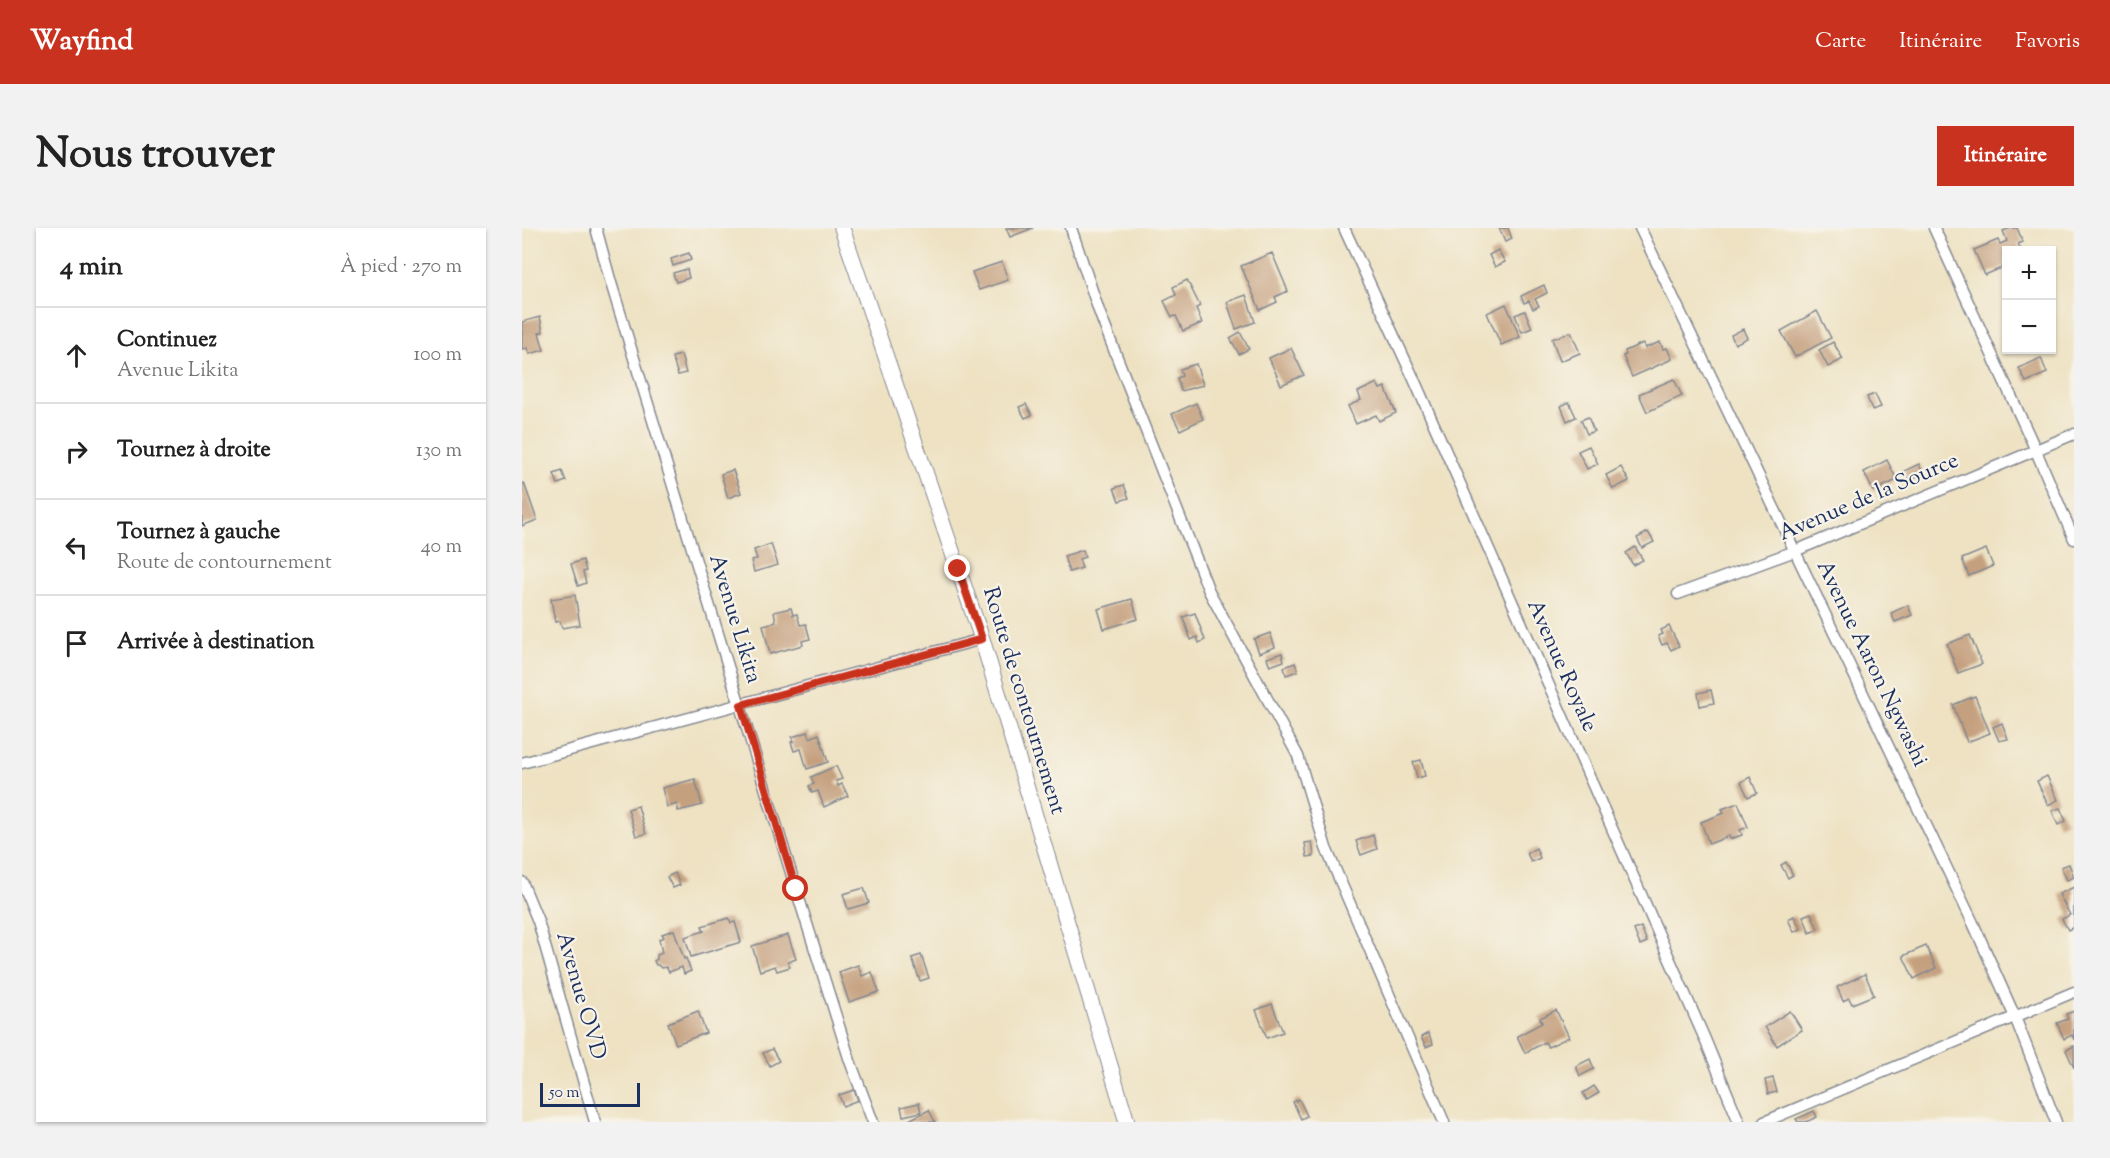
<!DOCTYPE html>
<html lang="fr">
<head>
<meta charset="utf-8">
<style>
	body { margin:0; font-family:"Sorts Mill Goudy",serif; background:#f2f2f2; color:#222 }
	.controls { position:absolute; right:18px; top:18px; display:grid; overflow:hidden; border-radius:0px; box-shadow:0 2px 4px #0004 }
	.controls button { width:54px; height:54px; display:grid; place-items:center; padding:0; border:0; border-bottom:2px solid #e0e0e0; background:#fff; color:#222; font:30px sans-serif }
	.scale { position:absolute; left:18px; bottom:15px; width:100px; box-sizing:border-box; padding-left:6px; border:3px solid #1b2f5e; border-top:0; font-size:16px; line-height:21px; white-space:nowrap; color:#1b2f5e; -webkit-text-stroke:4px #f7f3e8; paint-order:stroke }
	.stop { position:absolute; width:18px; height:18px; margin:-14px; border:4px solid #c8321e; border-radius:50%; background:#fff }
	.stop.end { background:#c8321e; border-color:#fff; box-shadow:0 2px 6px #0008 }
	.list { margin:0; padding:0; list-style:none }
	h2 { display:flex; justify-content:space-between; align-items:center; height:78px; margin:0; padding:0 24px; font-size:26px }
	h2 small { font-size:20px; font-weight:400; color:#767676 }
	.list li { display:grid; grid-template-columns:39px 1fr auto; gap:18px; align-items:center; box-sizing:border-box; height:96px; padding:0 24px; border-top:2px solid #e0e0e0 }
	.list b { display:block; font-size:22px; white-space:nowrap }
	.list p { margin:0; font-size:20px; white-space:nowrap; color:#767676 }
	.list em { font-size:20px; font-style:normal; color:#767676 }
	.icon { flex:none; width:33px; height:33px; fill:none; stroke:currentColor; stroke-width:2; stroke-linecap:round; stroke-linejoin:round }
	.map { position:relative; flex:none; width:1552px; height:894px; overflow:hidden; border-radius:0px }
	header { display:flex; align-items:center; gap:36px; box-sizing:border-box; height:84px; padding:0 30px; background:#c8321e; color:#fff }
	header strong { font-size:28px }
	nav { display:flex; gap:33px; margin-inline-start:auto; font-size:21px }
	.intro { display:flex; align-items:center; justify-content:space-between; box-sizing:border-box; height:144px; padding:0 36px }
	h1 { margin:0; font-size:42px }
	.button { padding:15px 27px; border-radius:0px; background:#c8321e; color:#fff; font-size:21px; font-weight:700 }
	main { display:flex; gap:36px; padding:0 36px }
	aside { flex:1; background:#fff; border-radius:0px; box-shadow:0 2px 4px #0004 }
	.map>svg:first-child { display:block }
</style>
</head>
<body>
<header>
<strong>Wayfind</strong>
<nav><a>Carte</a><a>Itinéraire</a><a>Favoris</a></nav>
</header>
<div class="intro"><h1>Nous trouver</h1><a class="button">Itinéraire</a></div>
<main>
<aside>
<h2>4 min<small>À pied · 270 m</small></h2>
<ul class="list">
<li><svg class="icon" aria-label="ahead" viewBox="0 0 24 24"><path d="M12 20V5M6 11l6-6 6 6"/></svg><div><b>Continuez</b><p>Avenue Likita</p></div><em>100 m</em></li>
<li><svg class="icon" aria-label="right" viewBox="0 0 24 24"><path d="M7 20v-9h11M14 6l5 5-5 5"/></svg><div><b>Tournez à droite</b></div><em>130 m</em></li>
<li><svg class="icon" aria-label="left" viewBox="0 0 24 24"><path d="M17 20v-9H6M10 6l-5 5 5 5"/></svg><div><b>Tournez à gauche</b><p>Route de contournement</p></div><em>40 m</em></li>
<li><svg class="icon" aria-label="arrive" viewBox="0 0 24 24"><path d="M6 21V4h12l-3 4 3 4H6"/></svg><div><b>Arrivée à destination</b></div></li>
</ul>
</aside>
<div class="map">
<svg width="1552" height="894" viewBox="0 0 1552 894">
	<rect width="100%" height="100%" fill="#f7f3e8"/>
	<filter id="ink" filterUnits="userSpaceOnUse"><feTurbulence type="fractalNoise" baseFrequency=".0167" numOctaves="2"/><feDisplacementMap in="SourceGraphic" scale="12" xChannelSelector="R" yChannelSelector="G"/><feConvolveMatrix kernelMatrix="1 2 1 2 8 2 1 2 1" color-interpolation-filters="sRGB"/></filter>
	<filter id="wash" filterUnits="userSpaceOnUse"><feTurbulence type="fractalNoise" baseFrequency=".008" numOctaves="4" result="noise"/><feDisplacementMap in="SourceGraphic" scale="24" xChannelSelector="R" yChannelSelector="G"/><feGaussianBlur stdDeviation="1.35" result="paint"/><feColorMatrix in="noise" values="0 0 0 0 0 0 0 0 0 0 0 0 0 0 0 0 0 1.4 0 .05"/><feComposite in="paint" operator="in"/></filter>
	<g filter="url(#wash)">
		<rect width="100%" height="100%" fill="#eee2c3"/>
		<g id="blocks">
			<g fill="#c5a07f">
				<polygon points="484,0 511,0 488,9"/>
				<polygon points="977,0 986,0 990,11 983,14"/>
				<polygon points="1489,0 1495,0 1501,14 1496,16 1499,22 1484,22 1484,38 1463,47 1452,22 1476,12 1478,16 1485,13 1481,3"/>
				<polygon points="976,22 983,34 973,39 967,27"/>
				<polygon points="167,25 169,32 151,38 149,31"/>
				<polygon points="750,25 766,63 753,69 755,74 738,82 719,38"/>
				<polygon points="480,34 486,52 457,62 450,44"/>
				<polygon points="165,41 167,50 154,54 151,45"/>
				<polygon points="665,52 678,78 674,80 680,95 661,103 654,88 650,89 642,73 654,67 651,59"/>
				<polygon points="1022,57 1025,65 1013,71 1017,78 1011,81 1007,73 1002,75 999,68"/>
				<polygon points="724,67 733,94 714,101 705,74"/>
				<polygon points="984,76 998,109 979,117 965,85"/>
				<polygon points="1003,83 1010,100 1000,104 993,87"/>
				<polygon points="1295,83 1309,110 1273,129 1259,103"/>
				<polygon points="18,89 21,104 17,105 22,122 7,126 5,120 0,121 0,94"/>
				<polygon points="1221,101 1225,110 1213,116 1209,107"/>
				<polygon points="718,104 727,121 717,126 708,110"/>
				<polygon points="1049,104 1058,125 1038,133 1030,111"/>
				<polygon points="1138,114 1141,121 1145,120 1150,131 1110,149 1101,128 1104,127 1103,123 1121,115 1123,120"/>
				<polygon points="1311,114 1321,131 1306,139 1297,122"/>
				<polygon points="769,120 782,147 759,157 747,130"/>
				<polygon points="159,127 164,145 156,147 150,129"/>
				<polygon points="1519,130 1525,145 1504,154 1497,140"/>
				<polygon points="674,136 681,157 659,163 655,150 660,148 658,141"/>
				<polygon points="1152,151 1160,168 1125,184 1117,166"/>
				<polygon points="855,155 858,161 863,159 874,185 857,193 854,187 834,196 826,178 839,172 836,164"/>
				<polygon points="1353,166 1359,179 1350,182 1345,169"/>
				<polygon points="1047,174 1054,189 1045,193 1039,178"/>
				<polygon points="674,175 681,191 658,202 650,186"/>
				<polygon points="504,176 510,187 503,190 497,179"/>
				<polygon points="1066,189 1072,203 1065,206 1059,192"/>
				<polygon points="1067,218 1076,236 1065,241 1056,223"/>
				<polygon points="1365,232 1375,252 1351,263 1342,244"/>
				<polygon points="1397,236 1401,245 1387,253 1382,243"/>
				<polygon points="1099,239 1107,253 1091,261 1084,247"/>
				<polygon points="211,242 219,265 206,270 199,246"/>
				<polygon points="40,243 44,253 36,256 32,246"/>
				<polygon points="2,255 15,292 0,298 0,256"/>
				<polygon points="602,257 607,270 597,273 592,260"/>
				<polygon points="1126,304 1132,314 1120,320 1115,310"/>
				<polygon points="249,316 256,337 232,344 229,332 235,331 232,322"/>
				<polygon points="1113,319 1121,332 1111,337 1104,325"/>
				<polygon points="1464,321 1471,338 1447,348 1440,331"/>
				<polygon points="561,322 563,329 557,331 560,340 547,344 542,328"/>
				<polygon points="61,332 64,343 61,344 64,355 56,358 49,336"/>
				<polygon points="53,367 58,397 40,400 38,393 33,394 29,371"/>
				<polygon points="610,371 616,391 582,401 576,381"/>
				<polygon points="1386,377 1390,387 1373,394 1369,385"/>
				<polygon points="269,380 271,387 275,386 278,397 284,396 288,411 280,413 281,417 248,426 241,397 254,394 252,384"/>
				<polygon points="673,385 683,412 677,415 675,409 669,412 661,389"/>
				<polygon points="1147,398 1157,418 1149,422 1145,415 1140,417 1136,408 1141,406 1139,402"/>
				<polygon points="748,405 753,419 737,425 732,411"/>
				<polygon points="1448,407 1460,436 1436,445 1425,416"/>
				<polygon points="760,425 762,433 748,438 745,430"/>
				<polygon points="773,435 776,443 764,447 762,439"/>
				<polygon points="1189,462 1192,475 1178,478 1176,465"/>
				<polygon points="1453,468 1468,505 1445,514 1431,477"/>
				<polygon points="1480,495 1486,511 1477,513 1471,499"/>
				<polygon points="286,504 288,510 297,506 306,534 285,541 279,521 272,523 269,514 272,513 270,509"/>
				<polygon points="899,532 903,548 895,550 891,534"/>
				<polygon points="314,538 320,551 314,553 316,558 320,556 326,568 302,579 296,563 290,565 287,558 292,556 289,549"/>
				<polygon points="1525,548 1536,572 1526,577 1515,553"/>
				<polygon points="1228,549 1235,565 1226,569 1219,554"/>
				<polygon points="173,551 180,577 156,583 155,576 145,579 140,560"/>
				<polygon points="1216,575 1226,599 1218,602 1220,607 1208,611 1207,608 1187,616 1179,594 1202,585 1200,581"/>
				<polygon points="116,578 124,606 114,608 106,581"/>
				<polygon points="1538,580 1544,593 1536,597 1530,583"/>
				<polygon points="851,607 855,621 839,627 834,613"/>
				<polygon points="790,614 792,628 785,629 783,615"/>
				<polygon points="1014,620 1018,630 1009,634 1005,625"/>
				<polygon points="1264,634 1271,647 1266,650 1259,637"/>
				<polygon points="1547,636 1552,649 1545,652 1539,639"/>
				<polygon points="153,645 158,657 151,660 145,649"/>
				<polygon points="1552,659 1552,699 1546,702 1540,691 1548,687 1537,666"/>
				<polygon points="342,660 347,675 326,681 321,666"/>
				<polygon points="1289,685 1296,701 1288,705 1281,688"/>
				<polygon points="1272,688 1279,701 1272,704 1266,691"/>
				<polygon points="207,690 209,695 213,694 219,714 169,729 163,709 182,703 180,698"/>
				<polygon points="1119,699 1125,714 1118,717 1112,702"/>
				<polygon points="152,702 162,731 164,730 169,743 162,746 160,739 147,744 144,739 139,740 136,737 134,737 132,733 135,731 135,727 140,725 137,711 142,709 140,706"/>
				<polygon points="266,707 274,731 266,734 268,739 255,743 253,738 238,743 230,718"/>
				<polygon points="1404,718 1414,740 1392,751 1381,728"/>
				<polygon points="399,727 407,750 398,753 390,730"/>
				<polygon points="336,737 340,748 350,744 357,764 327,774 317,744"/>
				<polygon points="1343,746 1352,767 1330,776 1327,770 1321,773 1315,759"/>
				<polygon points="750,776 761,804 745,810 734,782"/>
				<polygon points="1034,782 1047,809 1026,819 1023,814 1003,825 995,808 1020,795 1018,790"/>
				<polygon points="176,783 184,805 154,816 146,795"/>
				<polygon points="1268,783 1280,802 1255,818 1243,799"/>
				<polygon points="1552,783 1552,812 1550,807 1542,811 1535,795 1546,791 1544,786"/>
				<polygon points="906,805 911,816 904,819 899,809"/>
				<polygon points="1552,818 1552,840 1544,822"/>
				<polygon points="250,821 257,833 248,838 241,825"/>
				<polygon points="1068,831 1072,841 1058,848 1054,838"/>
				<polygon points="1251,850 1255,864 1246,866 1243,852"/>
				<polygon points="1072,858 1077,865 1065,872 1061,865"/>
				<polygon points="332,862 336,872 321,878 317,867"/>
				<polygon points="777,871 785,888 779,891 771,874"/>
				<polygon points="397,875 399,884 381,888 379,879"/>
				<polygon points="407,882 413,894 383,894"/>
				<polygon points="1292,883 1295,889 1284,894 1276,894 1274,891"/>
			</g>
		</g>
	</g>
	<g filter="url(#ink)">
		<use href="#blocks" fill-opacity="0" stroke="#848890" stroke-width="1.5"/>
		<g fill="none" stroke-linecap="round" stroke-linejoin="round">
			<g stroke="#848890" stroke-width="13">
				<g id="street">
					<polyline points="74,0 89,55 274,661 328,833 351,894"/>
					<polyline points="549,0 578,86 687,363 776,528 804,620 922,894"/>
					<polyline points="822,0 891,149 1182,809 1217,894"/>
					<polyline points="1118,0 1451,695 1493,789 1534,894"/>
					<polyline points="1412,0 1511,216 1552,311"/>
					<polyline points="1156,366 1273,323 1552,206"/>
					<polyline points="0,535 460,411"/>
					<polyline points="0,654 16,693 73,894"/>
					<polyline points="1242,894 1552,764"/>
				</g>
			</g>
			<g stroke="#848890" stroke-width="17">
				<polyline id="secondary" points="320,0 460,411 605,894"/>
			</g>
			<use href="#street" stroke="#fff" stroke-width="10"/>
			<use href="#secondary" stroke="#fff" stroke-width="15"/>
		</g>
	</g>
	<g fill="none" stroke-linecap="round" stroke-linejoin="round" filter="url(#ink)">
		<polyline stroke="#c8321e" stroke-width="8" points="274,661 219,477 460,411 436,341"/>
	</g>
	<g text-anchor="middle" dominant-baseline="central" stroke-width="4.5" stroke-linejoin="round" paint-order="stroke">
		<g font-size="22" fill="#1b2f5e" stroke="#f7f3e8">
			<text transform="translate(1347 270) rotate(-23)">Avenue de la Source</text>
			<text transform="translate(212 391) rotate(73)">Avenue Likita</text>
			<text transform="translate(1349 436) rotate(64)">Avenue Aaron Ngwashi</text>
			<text transform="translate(1039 438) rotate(66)">Avenue Royale</text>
			<text transform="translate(501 473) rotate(73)">Route de contournement</text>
			<text transform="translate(58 768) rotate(74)">Avenue OVD</text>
		</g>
	</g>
</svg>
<div class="controls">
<button>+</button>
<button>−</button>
</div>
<div class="scale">50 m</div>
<div class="stop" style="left:274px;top:661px"></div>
<div class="stop end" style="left:436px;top:341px"></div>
</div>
</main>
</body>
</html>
